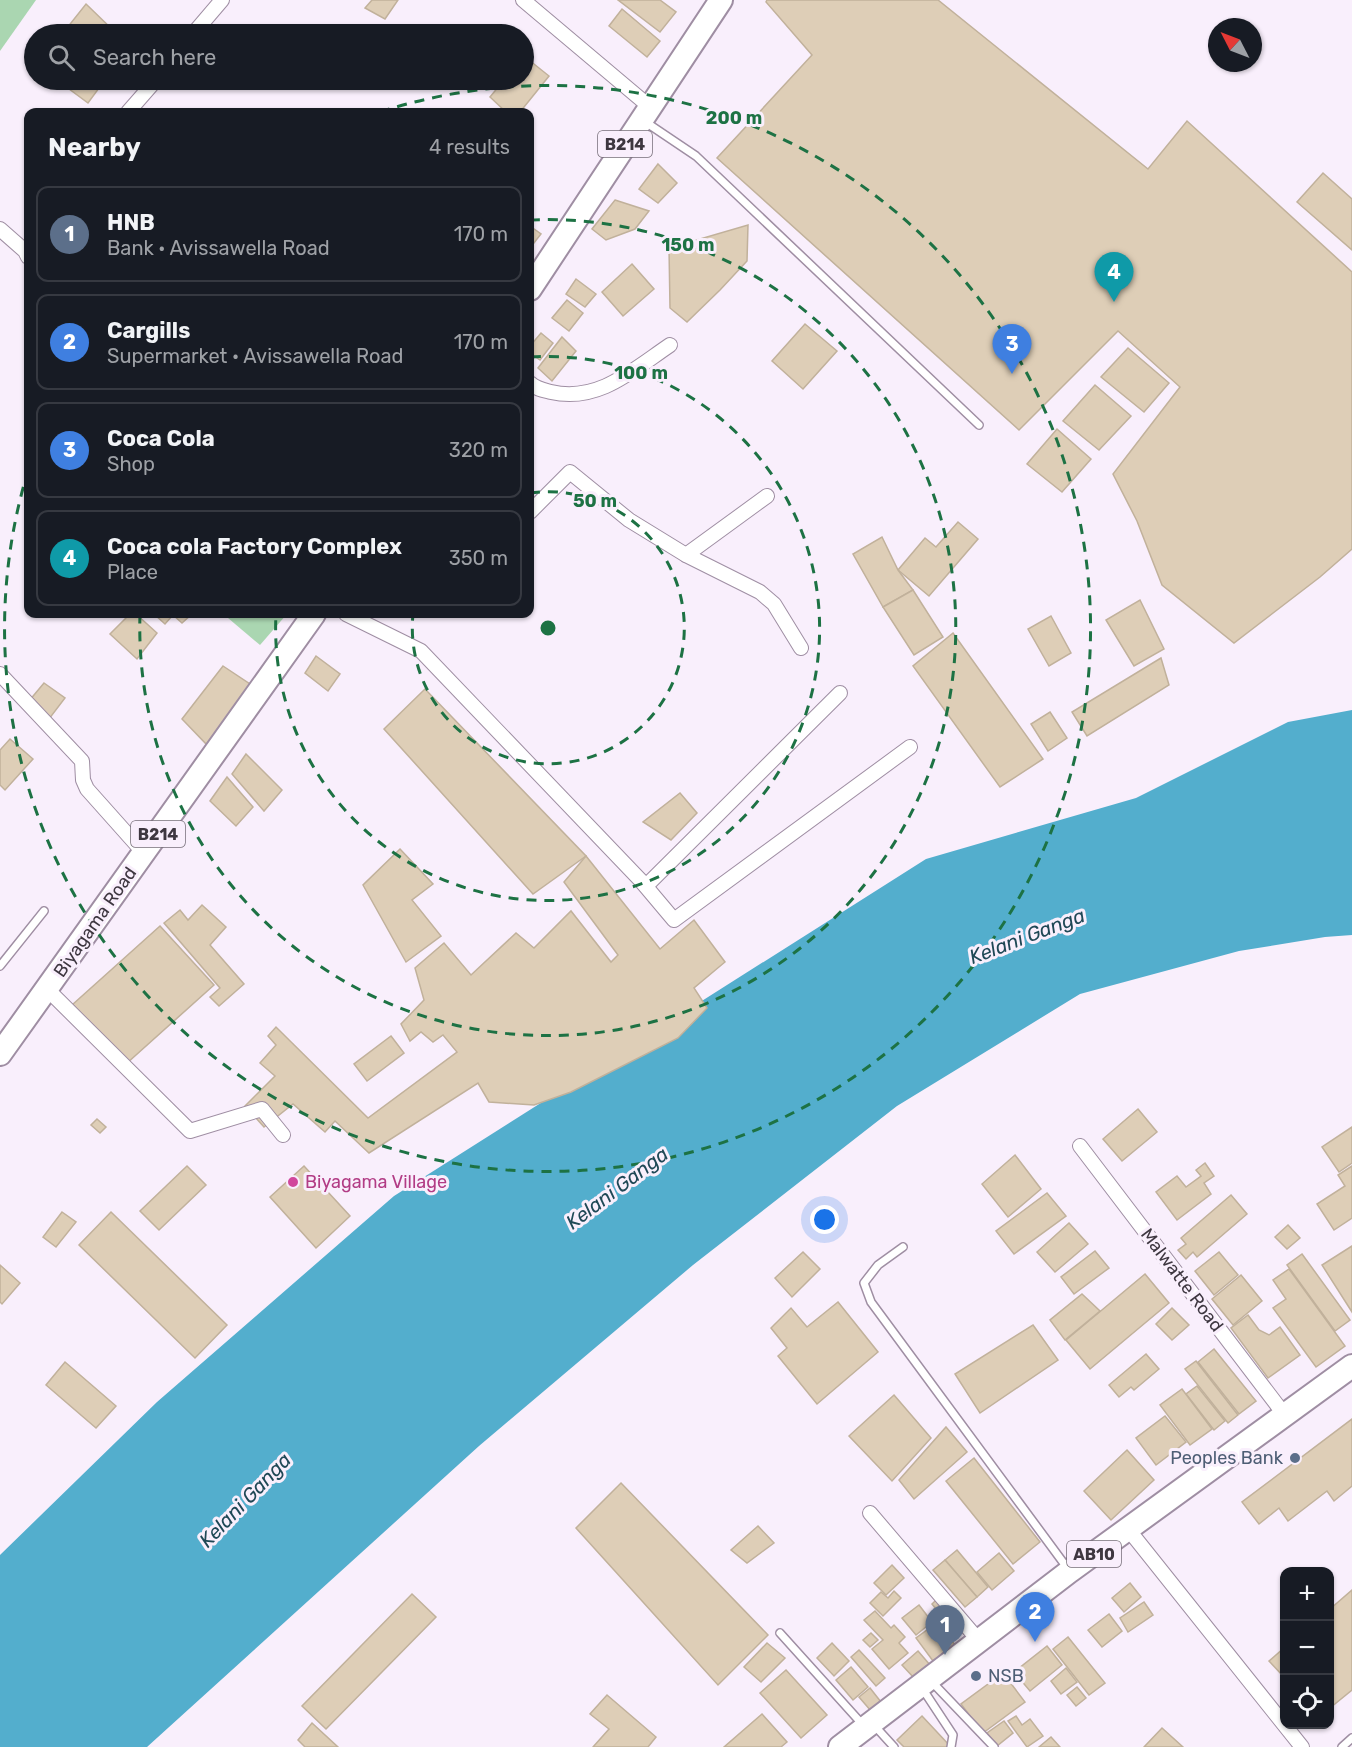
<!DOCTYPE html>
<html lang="en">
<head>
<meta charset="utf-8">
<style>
	body { margin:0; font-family:Rubik,sans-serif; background:#242831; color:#f1f3f6 }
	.controls { position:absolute; right:18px; bottom:18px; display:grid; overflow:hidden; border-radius:12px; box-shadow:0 2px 4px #0004 }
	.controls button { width:54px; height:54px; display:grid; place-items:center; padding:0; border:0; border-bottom:2px solid #363941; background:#171b24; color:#f1f3f6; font:30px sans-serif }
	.compass { position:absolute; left:1208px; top:18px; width:54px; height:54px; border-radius:50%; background:#171b24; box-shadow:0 2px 4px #0004; rotate:312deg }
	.you { position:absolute; left:825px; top:1220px; width:21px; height:21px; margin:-15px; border:4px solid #fff; border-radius:50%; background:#1a73e8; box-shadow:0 0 0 9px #1a73e833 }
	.badge { display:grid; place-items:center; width:39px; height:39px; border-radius:50%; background:#1a73e8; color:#fff; font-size:20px; font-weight:700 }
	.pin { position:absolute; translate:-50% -50px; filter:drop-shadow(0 2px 3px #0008) }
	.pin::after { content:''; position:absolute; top:32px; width:21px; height:18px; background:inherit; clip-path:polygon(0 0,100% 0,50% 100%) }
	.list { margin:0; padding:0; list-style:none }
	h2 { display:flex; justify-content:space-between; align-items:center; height:78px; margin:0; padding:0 24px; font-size:26px }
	h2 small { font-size:20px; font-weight:400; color:#9ea1a6 }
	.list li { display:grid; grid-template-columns:39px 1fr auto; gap:18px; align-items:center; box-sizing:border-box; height:96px; margin:0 12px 12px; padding:0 12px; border:2px solid #363941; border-radius:12px }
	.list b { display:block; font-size:22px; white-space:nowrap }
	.list p { margin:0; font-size:20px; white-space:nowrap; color:#9ea1a6 }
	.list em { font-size:20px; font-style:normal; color:#9ea1a6 }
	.icon { flex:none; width:33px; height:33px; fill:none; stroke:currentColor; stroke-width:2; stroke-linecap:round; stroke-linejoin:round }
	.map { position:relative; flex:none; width:1352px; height:1747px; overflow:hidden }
	.search { position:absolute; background:#171b24; box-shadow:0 2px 4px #0004; left:24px; top:24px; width:510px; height:66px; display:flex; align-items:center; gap:15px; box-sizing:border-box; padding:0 21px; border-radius:33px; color:#9ea1a6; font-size:22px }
	.panel { position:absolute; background:#171b24; box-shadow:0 2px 4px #0004; left:24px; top:108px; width:510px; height:510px; border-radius:12px }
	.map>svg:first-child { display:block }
</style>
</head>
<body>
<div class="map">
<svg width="1352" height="1747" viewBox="0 0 1352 1747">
	<rect width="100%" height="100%" fill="#f9effc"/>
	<g fill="#aad6b1">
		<polygon points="0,0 36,0 0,51"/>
		<polygon points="232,614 287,614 260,645 228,618"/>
	</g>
	<polygon fill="#53aecd" points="1352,710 1352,935 1325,937 1239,951 1080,994 897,1106 693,1265 479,1446 147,1747 0,1747 0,1555 157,1402 394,1196 926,859 1136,798 1288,722"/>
	<g fill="#deceb7" stroke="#c1b19b" stroke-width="1.5">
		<polygon points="372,0 398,0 385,19 365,8"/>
		<polygon points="618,0 660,0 676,12 660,32"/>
		<polygon points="767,0 938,0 1148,169 1187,121 1352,272 1352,549 1320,577 1234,643 1162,585 1137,521 1113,474 1180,387 1118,331 1019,430 717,158 812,55 766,2"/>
		<polygon points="86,4 117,34 65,34 63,33"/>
		<polygon points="622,9 660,41 647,57 609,26"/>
		<polygon points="524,56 549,76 520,112 506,112 490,97 504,80 524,80"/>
		<polygon points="57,80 96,80 102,84 88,103"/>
		<polygon points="658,164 677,183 658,203 639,189"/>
		<polygon points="1323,173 1352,199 1352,250 1297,202"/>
		<polygon points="615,200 649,211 635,229 606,240 592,229"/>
		<polygon points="748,225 747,261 720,290 687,322 670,308 669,248"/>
		<polygon points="530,226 541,234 530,248"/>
		<polygon points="632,264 654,289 623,316 602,292"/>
		<polygon points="576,279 596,294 585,307 566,294"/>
		<polygon points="567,300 583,313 569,331 552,318"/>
		<polygon points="805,324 837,351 803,389 772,361"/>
		<polygon points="541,333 553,343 540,360 530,353 530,346"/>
		<polygon points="562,337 576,351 552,381 538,368"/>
		<polygon points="1128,348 1169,383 1144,412 1101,377"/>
		<polygon points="1095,385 1131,416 1099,450 1063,421"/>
		<polygon points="1057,429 1091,459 1062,492 1027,464"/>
		<polygon points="958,522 978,539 929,596 898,570 925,538 936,547"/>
		<polygon points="882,537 898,570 913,590 883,607 853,554"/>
		<polygon points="913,590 943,637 914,655 883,607"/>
		<polygon points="1140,600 1164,649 1134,666 1106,620"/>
		<polygon points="130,614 136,614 157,633 137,659 110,634"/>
		<polygon points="154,614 192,614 182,623 173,615 165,624"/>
		<polygon points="1051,616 1071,653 1049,666 1028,629"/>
		<polygon points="953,633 1043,759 1000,787 913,666"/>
		<polygon points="316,656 340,674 328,691 305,673"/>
		<polygon points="1161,658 1169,685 1087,736 1072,712"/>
		<polygon points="223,666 253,686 209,747 182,719"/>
		<polygon points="44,683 65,698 49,719 29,701"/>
		<polygon points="425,689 586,856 533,894 384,729"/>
		<polygon points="1050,712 1067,738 1048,751 1031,724"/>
		<polygon points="10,739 33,759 5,790 0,785 0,750"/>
		<polygon points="246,754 282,790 264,811 232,774"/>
		<polygon points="227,777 253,807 236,826 210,801"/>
		<polygon points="680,793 697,813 671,840 643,822"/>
		<polygon points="400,849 433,884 412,900 441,936 406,962 363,885"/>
		<polygon points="586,856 660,949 694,920 725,962 694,988 707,1008 678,1038 571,1092 534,1105 489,1102 478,1083 369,1153 335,1121 325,1132 293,1104 264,1127 245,1106 275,1076 260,1063 276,1045 268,1036 276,1027 368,1118 457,1052 443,1035 433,1042 421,1032 410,1041 401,1024 424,1000 415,968 444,943 471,975 516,933 534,948 571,911 611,962 618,955 564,882"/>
		<polygon points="202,905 226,927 210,945 244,984 219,1006 210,997 220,988 164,923 180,910 188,920"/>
		<polygon points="160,926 214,985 126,1064 72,1005"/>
		<polygon points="391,1036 404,1053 367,1081 354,1064"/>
		<polygon points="1138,1109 1157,1132 1122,1161 1103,1139"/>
		<polygon points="97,1119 106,1127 100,1133 91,1125"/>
		<polygon points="1352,1127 1352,1163 1339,1172 1322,1147"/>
		<polygon points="1015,1155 1041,1189 1008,1217 982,1184"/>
		<polygon points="1205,1163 1214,1176 1204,1183 1211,1194 1177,1220 1156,1192 1177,1176 1186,1187 1201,1176 1196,1170"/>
		<polygon points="187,1166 206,1185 159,1230 140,1211"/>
		<polygon points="304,1166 350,1216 316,1248 270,1197"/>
		<polygon points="1352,1166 1352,1218 1334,1230 1317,1204 1345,1186 1338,1175"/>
		<polygon points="1047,1193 1066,1216 1014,1254 996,1231"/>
		<polygon points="1231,1195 1247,1214 1197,1257 1193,1252 1186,1259 1178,1250 1186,1244 1181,1238"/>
		<polygon points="62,1212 76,1222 56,1247 43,1237"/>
		<polygon points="111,1212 227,1325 195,1358 79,1245"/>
		<polygon points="1069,1223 1088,1244 1055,1272 1037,1252"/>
		<polygon points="1288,1225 1300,1238 1287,1249 1275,1237"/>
		<polygon points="1352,1246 1352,1312 1322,1265"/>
		<polygon points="1095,1251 1109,1268 1074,1294 1061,1277"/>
		<polygon points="803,1252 820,1269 792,1297 775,1278"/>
		<polygon points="1219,1252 1238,1275 1214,1295 1195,1271"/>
		<polygon points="1302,1254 1350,1320 1335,1331 1287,1265"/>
		<polygon points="0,1265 20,1283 2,1304 0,1302"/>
		<polygon points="1289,1269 1345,1346 1316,1367 1273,1308 1286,1299 1273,1280"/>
		<polygon points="1145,1274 1169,1303 1090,1369 1066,1340"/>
		<polygon points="1241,1275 1262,1301 1233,1325 1212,1299"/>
		<polygon points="1082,1294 1100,1311 1065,1340 1050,1320"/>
		<polygon points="838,1302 878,1352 817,1404 778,1356 787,1348 771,1328 791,1308 807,1327"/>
		<polygon points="1172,1308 1189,1325 1172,1340 1156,1324"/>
		<polygon points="1248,1315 1259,1330 1269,1335 1280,1327 1300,1355 1268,1378 1231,1328"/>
		<polygon points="1033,1325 1058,1360 980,1413 955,1374"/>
		<polygon points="1214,1349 1256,1401 1239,1414 1198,1362"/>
		<polygon points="1146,1354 1159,1369 1134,1390 1131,1387 1119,1397 1109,1385"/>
		<polygon points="1196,1361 1238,1415 1228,1423 1185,1369"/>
		<polygon points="65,1362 116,1406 96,1428 46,1385"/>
		<polygon points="1197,1386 1225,1421 1214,1430 1186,1394"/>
		<polygon points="1182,1389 1212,1429 1190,1445 1160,1405"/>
		<polygon points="894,1395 931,1438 892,1481 849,1436"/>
		<polygon points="1165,1416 1186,1442 1156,1465 1136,1438"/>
		<polygon points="1352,1419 1352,1486 1334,1501 1327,1491 1288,1521 1279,1508 1259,1524 1242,1502"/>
		<polygon points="946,1427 967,1452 914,1499 899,1480"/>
		<polygon points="1127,1450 1154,1480 1111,1520 1084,1491"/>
		<polygon points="974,1458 1040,1542 1013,1564 946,1481"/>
		<polygon points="621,1483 768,1635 718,1685 576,1528"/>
		<polygon points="758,1526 774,1543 747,1563 731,1550"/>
		<polygon points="957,1550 988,1587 977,1597 945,1560"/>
		<polygon points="999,1553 1014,1571 992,1590 977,1572"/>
		<polygon points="945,1560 977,1597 965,1607 933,1570"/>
		<polygon points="892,1565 904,1578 886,1595 874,1583"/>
		<polygon points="1130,1583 1141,1597 1124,1612 1112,1598"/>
		<polygon points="1352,1590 1352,1690 1330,1708 1330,1609"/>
		<polygon points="894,1591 901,1598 883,1616 870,1603 881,1592 888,1598"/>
		<polygon points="412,1594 436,1617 326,1729 302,1706"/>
		<polygon points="940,1596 959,1619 950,1626 932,1604"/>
		<polygon points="1144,1602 1153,1615 1128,1632 1120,1618"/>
		<polygon points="919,1605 932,1622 916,1635 902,1618"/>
		<polygon points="875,1611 891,1628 894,1625 905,1637 899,1643 908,1653 889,1669 872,1649 883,1640 864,1620"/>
		<polygon points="1109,1614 1122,1631 1102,1647 1088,1630"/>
		<polygon points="938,1622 955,1645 933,1661 916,1638"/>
		<polygon points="871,1633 878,1640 870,1647 863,1640"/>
		<polygon points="1068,1637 1105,1683 1089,1695 1053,1649"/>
		<polygon points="767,1643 785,1658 761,1682 744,1667"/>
		<polygon points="832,1643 849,1661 834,1676 817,1658"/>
		<polygon points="1047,1646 1062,1665 1030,1691 1014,1672"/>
		<polygon points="1284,1648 1284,1677 1269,1661"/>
		<polygon points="859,1650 885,1678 876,1686 851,1657"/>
		<polygon points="918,1651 930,1665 914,1678 902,1665"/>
		<polygon points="851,1667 868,1687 853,1700 836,1680"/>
		<polygon points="1066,1668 1077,1682 1061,1694 1051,1681"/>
		<polygon points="786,1670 827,1715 801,1738 760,1693"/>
		<polygon points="1003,1673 1025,1702 983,1733 961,1704"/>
		<polygon points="1077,1687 1086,1698 1076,1706 1067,1695"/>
		<polygon points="870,1688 881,1702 871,1711 859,1697"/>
		<polygon points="607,1695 656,1737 648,1747 593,1747 609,1729 590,1714"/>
		<polygon points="762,1714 787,1742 781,1747 724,1747"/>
		<polygon points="922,1716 951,1747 904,1747 897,1740"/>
		<polygon points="1016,1716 1022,1725 1030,1719 1043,1736 1027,1747 1008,1721"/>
		<polygon points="1004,1721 1013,1733 997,1746 987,1733"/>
		<polygon points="312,1723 338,1747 305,1747 298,1740"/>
		<polygon points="1162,1728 1183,1747 1144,1747"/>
		<polygon points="1051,1737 1060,1747 1039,1747"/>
	</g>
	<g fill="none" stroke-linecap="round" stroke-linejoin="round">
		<g stroke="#9f8ea3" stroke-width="10">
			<g id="lane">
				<polyline points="644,121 696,156 979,425"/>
				<polyline points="0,966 44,911"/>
				<polyline points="903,1247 878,1265 864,1283 871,1302 1068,1569"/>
				<polyline points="780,1633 863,1725"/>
				<polyline points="931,1681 994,1747"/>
				<polyline points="922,1688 953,1735 951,1747"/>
				<polyline points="873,1724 894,1747"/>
				<polyline points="1342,1747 1352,1738"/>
			</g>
		</g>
		<g stroke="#9f8ea3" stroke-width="16">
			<g id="street">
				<polyline points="523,0 650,107"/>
				<polyline points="193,34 222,0"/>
				<polyline points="128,112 156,80"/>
				<polyline points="0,229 25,251 28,257"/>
				<path d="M530,383C536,389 543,390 551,392C598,403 633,370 670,345"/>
				<polyline points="530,512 570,472 629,520 686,555 760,592 774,604 801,648"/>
				<polyline points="686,555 767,496"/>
				<polyline points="346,614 421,651 646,886 840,693"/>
				<polyline points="0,674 82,761 83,780 87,789 144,853"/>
				<polyline points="642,882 674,920 910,747"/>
				<polyline points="47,989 190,1131 262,1109 283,1135"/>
				<polyline points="1080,1146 1284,1414"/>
				<polyline points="870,1513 980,1642"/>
				<polyline points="1128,1529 1302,1747"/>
			</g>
		</g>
		<g stroke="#9f8ea3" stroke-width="26">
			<g id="primary">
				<polyline points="530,289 721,0"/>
				<polyline points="0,1054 314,614"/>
				<polyline points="840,1747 1070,1571 1352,1366"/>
			</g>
		</g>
		<use href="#lane" stroke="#fff" stroke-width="7"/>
		<use href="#street" stroke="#fff" stroke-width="14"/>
		<use href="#primary" stroke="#fff" stroke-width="22"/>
	</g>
	<g fill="none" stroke="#1d7244" stroke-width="3" stroke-dasharray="10 8">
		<path d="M530 493A136 136 0 1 1 413 614"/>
		<path d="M531 357A272 272 0 1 1 276 614"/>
		<path d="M530 220A408 408 0 1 1 140 614"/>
		<path d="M380 112A543 543 0 1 1 27 474"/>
	</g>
	<circle fill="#d1479c" stroke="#f9effc" stroke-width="2" cx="293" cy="1182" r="6"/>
	<g fill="#5c6f8a" stroke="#f9effc" stroke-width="2">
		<circle cx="1295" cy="1458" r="6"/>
		<circle cx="976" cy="1676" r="6"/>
	</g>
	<g text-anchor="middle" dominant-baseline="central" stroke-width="6" stroke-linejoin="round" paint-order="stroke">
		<g fill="#f9effc" stroke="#766e78" stroke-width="1.5">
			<rect x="598" y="131" width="54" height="26" rx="4.5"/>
			<rect x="131" y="821" width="54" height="26" rx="4.5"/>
			<rect x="1067" y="1541" width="54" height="26" rx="4.5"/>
		</g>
		<g font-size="16" font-weight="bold" fill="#3e3740">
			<text x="625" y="144">B214</text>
			<text x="158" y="834">B214</text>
			<text x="1094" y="1554">AB10</text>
		</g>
		<g font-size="18" fill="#3e3740" stroke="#f9effc">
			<text transform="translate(95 922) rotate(-55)">Biyagama Road</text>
			<text transform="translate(1182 1280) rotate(53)">Malwatte Road</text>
		</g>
		<g font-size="18" fill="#b23c85" stroke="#f9effc" text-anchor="start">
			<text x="305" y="1182">Biyagama Village</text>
		</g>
		<g font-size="18" fill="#4e5e75" stroke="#f9effc" text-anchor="end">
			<text x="1283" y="1458">Peoples Bank</text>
			<text x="988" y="1676" text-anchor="start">NSB</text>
		</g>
		<g font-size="20" font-style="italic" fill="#1f4856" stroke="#f9effc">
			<text transform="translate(1027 936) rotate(-21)">Kelani Ganga</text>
			<text transform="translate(617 1188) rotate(-37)">Kelani Ganga</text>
			<text transform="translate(245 1500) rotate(-46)">Kelani Ganga</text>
		</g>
	</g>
	<circle cx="548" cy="628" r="9" fill="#1d7244" stroke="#f9effc" stroke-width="3"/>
	<g font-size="18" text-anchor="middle" font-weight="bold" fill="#1d7244" stroke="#f9effc" stroke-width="6" stroke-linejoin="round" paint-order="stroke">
		<text x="734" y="124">200 m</text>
		<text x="688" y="251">150 m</text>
		<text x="641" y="379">100 m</text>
		<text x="595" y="507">50 m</text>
	</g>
</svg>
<div class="controls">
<button>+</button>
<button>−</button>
<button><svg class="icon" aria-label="locate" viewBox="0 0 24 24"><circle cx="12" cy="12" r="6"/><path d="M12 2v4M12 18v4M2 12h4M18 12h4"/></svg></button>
</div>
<svg class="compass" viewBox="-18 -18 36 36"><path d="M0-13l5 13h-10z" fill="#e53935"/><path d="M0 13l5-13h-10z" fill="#9ea1a6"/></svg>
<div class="you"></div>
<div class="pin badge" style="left:945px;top:1655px;background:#5c6f8a">1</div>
<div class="pin badge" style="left:1035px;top:1642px;background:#3f7fe0">2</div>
<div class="pin badge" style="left:1012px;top:374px;background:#3f7fe0">3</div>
<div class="pin badge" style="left:1114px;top:302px;background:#0f9aa8">4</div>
<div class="search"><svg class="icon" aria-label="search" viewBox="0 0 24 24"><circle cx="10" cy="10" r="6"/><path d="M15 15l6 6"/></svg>Search here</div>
<section class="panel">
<h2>Nearby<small>4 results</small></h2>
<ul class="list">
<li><span class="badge" style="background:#5c6f8a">1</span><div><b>HNB</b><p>Bank · Avissawella Road</p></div><em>170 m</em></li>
<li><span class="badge" style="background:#3f7fe0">2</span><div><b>Cargills</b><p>Supermarket · Avissawella Road</p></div><em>170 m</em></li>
<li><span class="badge" style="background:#3f7fe0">3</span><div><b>Coca Cola</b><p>Shop</p></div><em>320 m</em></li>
<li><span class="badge" style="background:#0f9aa8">4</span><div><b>Coca cola Factory Complex</b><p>Place</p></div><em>350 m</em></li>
</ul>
</section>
</div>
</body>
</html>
